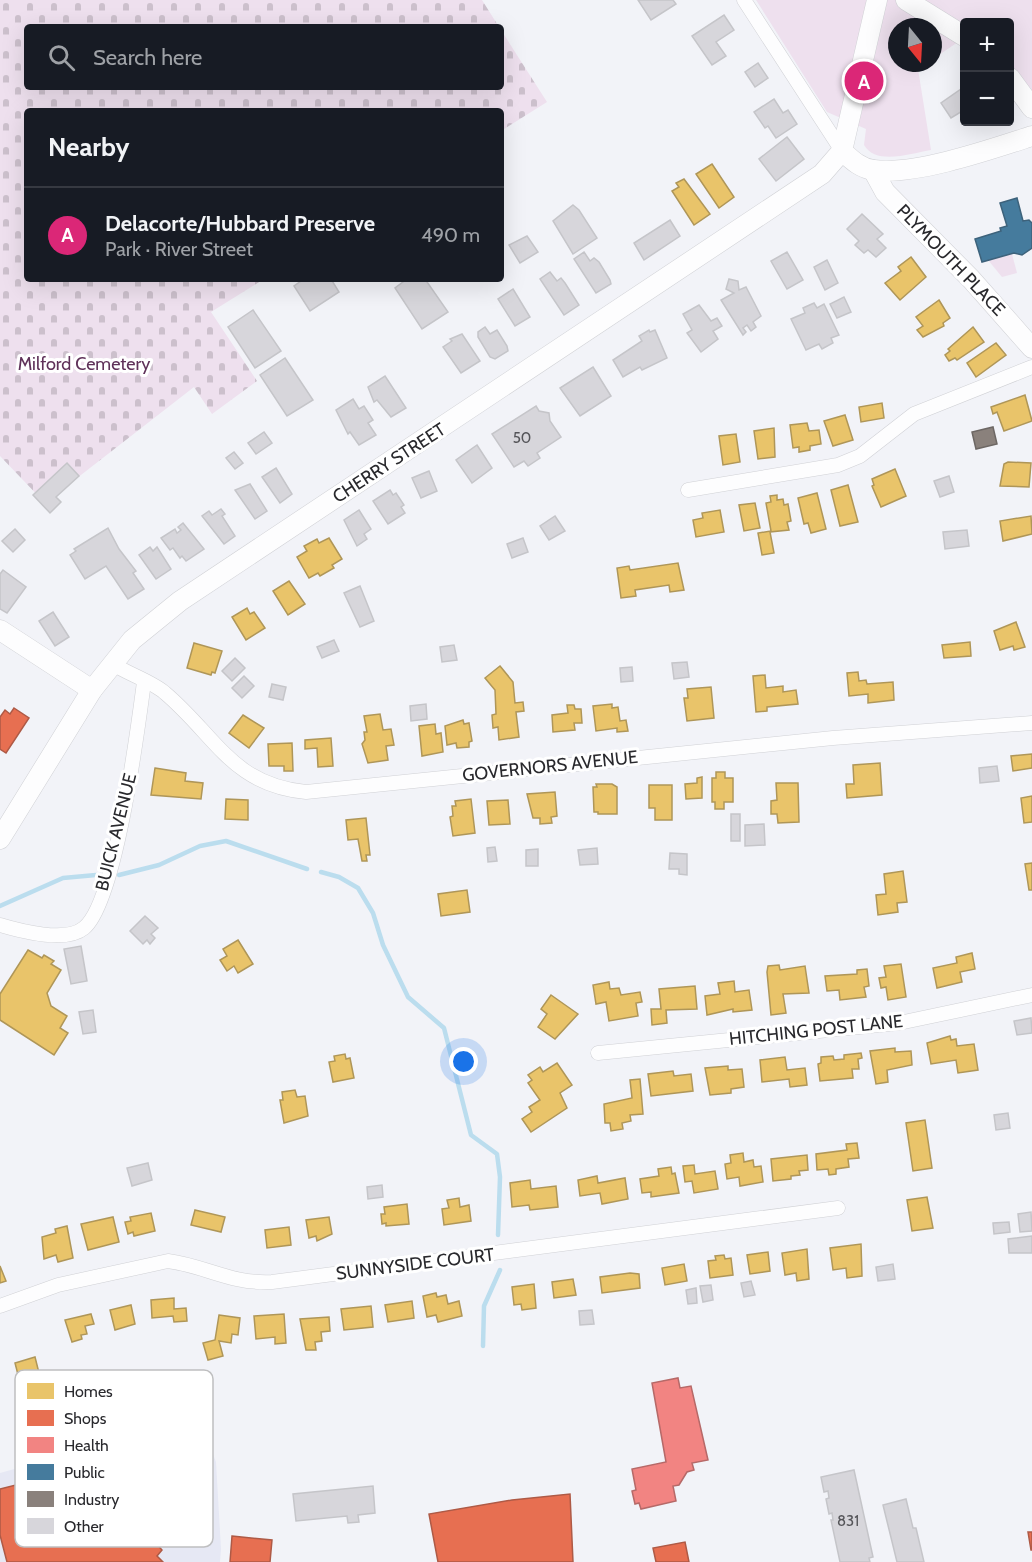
<!DOCTYPE html>
<html lang="en">
<head>
<meta charset="utf-8">
<style>
	body { margin:0; font-family:Cabin,sans-serif; background:#20242c; color:#f1f3f6 }
	.controls { position:absolute; right:18px; top:18px; display:grid; overflow:hidden; border-radius:6px; box-shadow:0 6px 24px #0002 }
	.controls button { width:54px; height:54px; display:grid; place-items:center; padding:0; border:0; border-bottom:2px solid #363941; background:#171b24; color:#f1f3f6; font:30px sans-serif }
	.compass { position:absolute; left:888px; top:18px; width:54px; height:54px; border-radius:50%; background:#171b24; box-shadow:0 6px 24px #0002; rotate:162deg }
	.you { position:absolute; left:464px; top:1062px; width:21px; height:21px; margin:-15px; border:4px solid #fff; border-radius:50%; background:#1a73e8; box-shadow:0 0 0 9px #1a73e833 }
	.badge { display:grid; place-items:center; width:39px; height:39px; border-radius:50%; background:#db2777; color:#fff; font-size:20px; font-weight:700 }
	.pin { position:absolute; translate:-50% -50%; border:3px solid #fff; box-shadow:0 2px 6px #0006 }
	.list { margin:0; padding:0; list-style:none }
	h2 { display:flex; justify-content:space-between; align-items:center; height:78px; margin:0; padding:0 24px; font-size:26px }
	h2 small { font-size:20px; font-weight:400; color:#9ea1a6 }
	.list li { display:grid; grid-template-columns:39px 1fr auto; gap:18px; align-items:center; box-sizing:border-box; height:96px; padding:0 24px; border-top:2px solid #363941 }
	.list b { display:block; font-size:22px; white-space:nowrap }
	.list p { margin:0; font-size:20px; white-space:nowrap; color:#9ea1a6 }
	.list em { font-size:20px; font-style:normal; color:#9ea1a6 }
	.icon { flex:none; width:33px; height:33px; fill:none; stroke:currentColor; stroke-width:2; stroke-linecap:round; stroke-linejoin:round }
	.map { position:relative; flex:none; width:1032px; height:1562px; overflow:hidden }
	.search { position:absolute; background:#171b24; box-shadow:0 6px 24px #0002; left:24px; top:24px; width:480px; height:66px; display:flex; align-items:center; gap:15px; box-sizing:border-box; padding:0 21px; border-radius:6px; color:#9ea1a6; font-size:22px }
	.panel { position:absolute; background:#171b24; box-shadow:0 6px 24px #0002; left:24px; top:108px; width:480px; height:174px; border-radius:6px }
	.map>svg:first-child { display:block }
</style>
</head>
<body>
<div class="map">
<svg width="1032" height="1562" viewBox="0 0 1032 1562">
	<defs>
		<pattern id="cemetery-stones" width="16" height="16" patternUnits="userSpaceOnUse" patternTransform="scale(1.5)"><rect width="16" height="16" fill="#eee0ee"/><path d="M2 7V4a2 2 0 0 1 4 0v3zM10 15v-3a2 2 0 0 1 4 0v3z" fill="#ccc0cc"/></pattern>
	</defs>
	<rect width="100%" height="100%" fill="#f2f3f8"/>
	<polygon fill="#e6e8f4" points="198,1418 216,1462 221,1549 220,1562 0,1562 0,1473"/>
	<polygon fill="url(#cemetery-stones)" points="0,0 482,0 499,27 27,27 27,87 501,87 501,30 547,102 501,131 501,111 27,111 27,279 264,279 211,312 257,381 212,414 194,387 45,503 0,456"/>
	<g fill="#eee0ee">
		<path d="M756,0H1032V95L1010,69V22H964V48L958,42L933,59V27H897V63H927L918,69L931,150C912,153 876,166 864,145L866,129L827,112Z"/>
		<polygon points="1012,254 1017,273 1002,277 988,260"/>
	</g>
	<g fill="#e9c46a" stroke="#af9658" stroke-width="1.5">
		<polygon points="712,164 734,197 719,208 696,174"/>
		<polygon points="684,179 710,214 694,225 672,191 679,187 676,183"/>
		<polygon points="911,257 926,277 900,300 885,283 901,271 898,267"/>
		<polygon points="939,300 950,318 943,323 944,326 923,337 917,330 923,326 916,317"/>
		<polygon points="973,327 984,342 957,360 955,358 949,361 945,355 950,351 948,349"/>
		<polygon points="996,343 1006,355 976,377 967,363"/>
		<polygon points="1025,395 1032,421 1004,431 997,412 993,414 991,407"/>
		<polygon points="882,403 884,418 861,422 859,407"/>
		<polygon points="845,415 853,440 833,446 824,421"/>
		<polygon points="807,423 809,431 819,430 821,444 810,446 810,450 799,452 799,447 793,448 790,425"/>
		<polygon points="774,428 775,457 758,459 754,431"/>
		<polygon points="736,434 740,462 723,465 719,436"/>
		<polygon points="1008,462 1031,463 1029,487 1000,486 1004,464"/>
		<polygon points="895,469 906,496 881,507 872,486 874,485 872,479"/>
		<polygon points="848,485 858,522 840,526 831,490"/>
		<polygon points="817,493 826,529 811,533 808,523 804,524 798,498"/>
		<polygon points="777,495 777,500 783,499 784,505 788,504 791,521 787,522 789,530 770,532 774,553 762,555 758,533 771,531 766,503 771,502 770,496"/>
		<polygon points="755,503 760,528 744,531 739,505"/>
		<polygon points="720,510 724,532 696,537 693,520 703,518 702,513"/>
		<polygon points="1031,516 1032,534 1003,541 1000,521"/>
		<polygon points="329,538 342,559 332,565 334,568 320,576 318,573 309,578 297,557 307,551 304,546 317,539 319,543"/>
		<polygon points="678,563 684,590 670,592 669,585 635,590 636,596 621,598 617,568 629,566 630,570"/>
		<polygon points="289,581 305,604 288,615 273,591"/>
		<polygon points="247,608 250,614 254,612 265,628 246,640 232,617"/>
		<polygon points="1016,622 1025,647 1014,650 1013,646 1000,650 994,631"/>
		<polygon points="970,642 971,656 944,658 942,645"/>
		<polygon points="194,643 222,651 215,673 212,672 211,675 187,668"/>
		<polygon points="500,666 513,682 515,703 523,702 524,711 516,712 519,737 499,740 498,727 493,728 492,715 496,714 495,690 485,678"/>
		<polygon points="858,672 859,681 866,680 867,684 893,682 894,700 868,703 868,694 849,696 847,673"/>
		<polygon points="765,675 766,688 783,686 783,692 796,690 798,704 767,707 767,711 756,712 753,676"/>
		<polygon points="711,687 714,718 687,721 684,698 688,698 687,689"/>
		<polygon points="612,704 612,708 618,707 620,721 626,720 628,731 617,732 617,728 596,731 593,706"/>
		<polygon points="567,705 574,705 575,709 581,709 582,723 574,723 575,730 553,732 552,715 568,713"/>
		<polygon points="380,714 383,730 391,729 394,745 386,746 388,760 368,763 362,744 365,740 364,732 367,732 364,716"/>
		<polygon points="243,715 264,728 249,748 229,733"/>
		<polygon points="463,720 464,724 469,723 472,741 469,742 469,747 457,748 456,743 447,745 445,726"/>
		<polygon points="435,724 436,734 441,733 443,752 422,756 419,726"/>
		<polygon points="331,738 333,766 318,767 317,748 305,749 305,740"/>
		<polygon points="292,743 293,771 284,771 284,766 269,766 268,744"/>
		<polygon points="1032,754 1032,768 1013,771 1011,756"/>
		<polygon points="880,763 882,795 847,798 846,784 854,784 853,765"/>
		<polygon points="155,768 186,773 185,781 203,783 201,799 151,795"/>
		<polygon points="716,772 725,772 725,778 733,778 733,802 724,802 724,809 715,809 715,802 712,802 712,778 716,778"/>
		<polygon points="702,777 702,798 686,799 685,784 697,783 697,778"/>
		<polygon points="776,783 798,783 799,822 778,823 777,814 771,814 771,801 777,800"/>
		<polygon points="596,784 612,784 617,787 617,814 598,814 598,812 594,812 593,787 597,787"/>
		<polygon points="649,785 672,785 672,820 655,820 655,808 649,808"/>
		<polygon points="555,792 557,816 551,817 552,823 540,824 540,818 533,818 527,794"/>
		<polygon points="1032,796 1032,822 1024,823 1021,798"/>
		<polygon points="226,799 248,800 248,820 225,819"/>
		<polygon points="471,799 475,833 453,836 450,817 453,816 452,806 456,806 455,801"/>
		<polygon points="508,800 510,824 489,825 487,801"/>
		<polygon points="366,818 370,855 366,855 367,861 362,861 358,839 348,840 346,820"/>
		<polygon points="1032,863 1032,890 1029,890 1025,864"/>
		<polygon points="903,871 907,902 897,903 898,912 878,915 876,895 886,894 884,874"/>
		<polygon points="467,890 470,912 441,916 438,894"/>
		<polygon points="238,940 253,964 238,973 234,966 227,971 220,960 227,956 223,949"/>
		<polygon points="28,950 42,958 44,955 54,961 51,964 61,970 47,993 51,1006 67,1016 60,1028 68,1033 54,1055 0,1020 0,994"/>
		<polygon points="972,953 975,969 960,972 962,982 937,988 933,968 957,963 956,957"/>
		<polygon points="901,964 906,997 888,1000 886,987 881,988 879,978 886,977 884,966"/>
		<polygon points="779,965 780,970 805,966 809,993 783,994 786,1013 771,1015 767,972 768,966"/>
		<polygon points="867,969 869,986 864,987 866,997 840,1000 839,990 827,991 825,976 857,974 857,970"/>
		<polygon points="734,981 735,992 749,990 752,1010 733,1012 733,1009 707,1015 705,996 720,994 718,983"/>
		<polygon points="609,982 610,989 619,988 621,995 640,992 642,1002 636,1003 638,1016 609,1021 606,1002 596,1004 593,985"/>
		<polygon points="695,986 697,1009 666,1010 667,1023 652,1025 651,1009 661,1009 659,989"/>
		<polygon points="551,995 578,1014 555,1039 538,1027 547,1014 541,1009"/>
		<polygon points="950,1036 951,1040 956,1039 957,1046 974,1044 978,1070 958,1073 956,1060 931,1064 927,1043"/>
		<polygon points="895,1048 895,1052 911,1051 912,1065 887,1070 888,1082 876,1084 870,1051"/>
		<polygon points="861,1053 862,1058 858,1059 859,1069 852,1069 853,1078 820,1081 818,1064 821,1063 821,1057 833,1056 834,1060 844,1059 844,1055"/>
		<polygon points="345,1054 346,1059 350,1058 354,1078 333,1082 329,1062 335,1061 334,1056"/>
		<polygon points="785,1057 787,1070 805,1068 807,1085 790,1087 789,1079 762,1082 760,1060"/>
		<polygon points="557,1063 572,1085 560,1093 567,1108 531,1132 522,1119 532,1112 529,1107 540,1100 528,1083 532,1080 528,1075 540,1067 543,1072"/>
		<polygon points="728,1066 728,1070 742,1069 744,1087 731,1089 731,1093 710,1095 705,1068"/>
		<polygon points="673,1071 674,1076 691,1074 693,1091 651,1096 648,1074"/>
		<polygon points="640,1079 643,1114 630,1115 631,1121 622,1123 623,1129 611,1131 610,1123 605,1123 604,1104 632,1098 630,1080"/>
		<polygon points="295,1090 297,1097 305,1096 308,1116 284,1123 280,1100 283,1100 282,1092"/>
		<polygon points="925,1120 932,1168 913,1171 906,1123"/>
		<polygon points="857,1143 859,1158 848,1159 849,1167 836,1169 836,1174 829,1175 828,1169 817,1170 816,1154 847,1150 846,1144"/>
		<polygon points="743,1153 744,1162 753,1160 754,1167 761,1166 763,1182 740,1186 739,1177 727,1179 725,1164 731,1163 730,1155"/>
		<polygon points="807,1155 808,1170 799,1171 800,1175 791,1176 791,1179 773,1181 771,1159"/>
		<polygon points="694,1165 695,1174 715,1171 718,1189 694,1193 692,1181 685,1182 683,1166"/>
		<polygon points="671,1167 672,1174 675,1173 679,1193 651,1197 651,1192 642,1193 640,1179 659,1176 658,1169"/>
		<polygon points="597,1176 598,1183 625,1178 628,1199 602,1204 600,1193 580,1196 578,1180"/>
		<polygon points="530,1180 531,1189 556,1186 558,1207 530,1210 529,1205 512,1207 510,1183"/>
		<polygon points="927,1197 933,1228 912,1231 907,1200"/>
		<polygon points="459,1198 460,1207 469,1205 471,1221 444,1225 442,1209 449,1208 447,1200"/>
		<polygon points="407,1204 409,1224 386,1226 386,1223 382,1224 381,1214 385,1214 384,1207"/>
		<polygon points="195,1210 225,1217 221,1232 191,1225"/>
		<polygon points="151,1213 155,1231 134,1236 133,1232 128,1234 125,1222 131,1221 130,1217"/>
		<polygon points="113,1217 119,1242 88,1250 81,1224"/>
		<polygon points="329,1217 332,1234 317,1241 316,1236 309,1238 306,1220"/>
		<polygon points="67,1226 73,1258 58,1262 56,1255 44,1259 42,1237 56,1233 55,1229"/>
		<polygon points="289,1227 291,1245 267,1248 265,1230"/>
		<polygon points="861,1244 862,1276 847,1278 846,1268 833,1270 830,1248"/>
		<polygon points="807,1249 809,1279 797,1281 796,1273 785,1275 782,1253"/>
		<polygon points="768,1252 770,1271 750,1274 747,1255"/>
		<polygon points="724,1255 725,1259 731,1258 733,1275 710,1278 708,1261 716,1260 715,1256"/>
		<polygon points="684,1264 687,1281 665,1285 662,1268"/>
		<polygon points="0,1266 6,1281 0,1283"/>
		<polygon points="630,1273 639,1274 640,1288 602,1293 600,1277"/>
		<polygon points="573,1279 576,1295 554,1298 552,1282"/>
		<polygon points="534,1284 536,1308 522,1310 521,1304 514,1305 512,1287"/>
		<polygon points="436,1293 437,1297 446,1295 448,1304 459,1301 462,1316 438,1322 436,1315 427,1317 423,1296"/>
		<polygon points="174,1298 174,1309 186,1308 187,1321 174,1322 173,1316 152,1318 151,1300"/>
		<polygon points="412,1301 414,1318 388,1322 385,1305"/>
		<polygon points="131,1305 135,1324 115,1330 110,1310"/>
		<polygon points="371,1306 373,1327 344,1330 341,1309"/>
		<polygon points="91,1314 94,1324 85,1326 87,1334 81,1335 82,1339 72,1342 65,1320"/>
		<polygon points="284,1314 286,1343 275,1344 275,1337 256,1339 254,1316"/>
		<polygon points="219,1315 240,1318 238,1335 232,1334 231,1343 219,1341 223,1356 208,1360 203,1343 215,1340"/>
		<polygon points="329,1317 330,1331 321,1332 322,1341 315,1342 316,1350 306,1350 300,1319"/>
		<polygon points="35,1357 43,1389 23,1394 15,1363"/>
	</g>
	<g fill="#e76f51" stroke="#ae5a46" stroke-width="1.5">
		<polygon points="14,708 29,718 6,753 0,749 0,717 5,710 10,714"/>
		<polygon points="155,1450 160,1456 155,1461 162,1492 145,1509 155,1519 148,1525 158,1535 153,1540 162,1550 157,1556 163,1562 7,1562 0,1535 0,1489"/>
		<polygon points="570,1494 573,1562 438,1562 429,1514 512,1500"/>
		<polygon points="1028,1532 1032,1532 1032,1550 1031,1550"/>
		<polygon points="232,1536 272,1540 270,1562 230,1562"/>
		<polygon points="685,1542 689,1562 656,1562 653,1548"/>
	</g>
	<polygon fill="#f28482" stroke="#b66968" stroke-width="1.5" points="678,1378 680,1388 691,1386 708,1460 692,1463 694,1470 687,1472 679,1485 673,1486 676,1501 641,1509 639,1503 635,1504 632,1491 636,1490 632,1469 666,1462 652,1383"/>
	<polygon fill="#457b9d" stroke="#3d627b" stroke-width="1.5" points="1017,198 1023,221 1029,220 1032,223 1032,248 1022,255 1014,253 982,262 975,239 1001,231 1000,228 1007,226 1000,203"/>
	<polygon fill="#8a817c" stroke="#6d6764" stroke-width="1.5" points="993,427 997,444 976,449 972,432"/>
	<g fill="none" stroke-linecap="round" stroke-linejoin="round">
		<g stroke="#bde" stroke-width="4.5">
			<polyline points="321,872 339,877 358,888 373,913 383,945 408,997 444,1028 471,1135 497,1154 500,1177 498,1235"/>
			<polyline points="119,875 159,865 200,846 226,841 307,869"/>
			<polyline points="0,906 63,878 96,875"/>
			<polyline points="483,1346 484,1306 500,1270"/>
		</g>
	</g>
	<g fill="#d7d6db" stroke="#c5c5c9" stroke-width="1.5">
		<polygon points="638,0 673,0 676,4 651,20"/>
		<polygon points="724,15 734,30 716,42 726,56 712,65 692,36"/>
		<polygon points="758,63 768,78 755,87 745,72"/>
		<polygon points="964,87 964,110 951,118 941,103"/>
		<polygon points="774,99 783,113 788,110 797,124 776,138 768,126 765,128 754,112"/>
		<polygon points="787,137 804,159 776,181 759,159"/>
		<polygon points="573,205 579,210 597,238 573,254 553,221"/>
		<polygon points="862,214 883,234 877,239 886,248 876,257 868,250 864,253 855,245 859,241 847,229"/>
		<polygon points="670,220 680,236 644,260 634,243"/>
		<polygon points="527,236 538,252 520,263 509,245"/>
		<polygon points="584,252 590,261 594,258 599,262 610,280 611,284 596,293 574,259"/>
		<polygon points="787,252 803,280 787,289 771,261"/>
		<polygon points="827,260 838,283 825,290 814,267"/>
		<polygon points="550,272 557,281 561,278 565,283 579,305 564,315 540,279"/>
		<polygon points="304,279 331,279 339,292 310,311 294,286"/>
		<polygon points="407,279 425,279 448,312 422,329 395,288"/>
		<polygon points="729,279 738,281 739,290 746,287 761,316 753,322 756,327 751,331 747,325 743,328 746,332 743,335 721,300 734,293 726,289"/>
		<polygon points="513,289 530,317 515,326 498,299"/>
		<polygon points="844,297 851,312 837,318 830,304"/>
		<polygon points="814,303 817,308 824,304 839,335 831,338 833,343 822,349 819,344 806,350 791,319 805,313 803,308"/>
		<polygon points="699,305 711,321 717,318 722,326 713,331 718,339 701,352 687,333 692,330 683,314"/>
		<polygon points="253,310 281,351 255,368 228,327"/>
		<polygon points="485,327 490,334 497,330 507,346 508,351 495,359 490,357 478,337 478,332"/>
		<polygon points="649,330 650,332 655,330 667,358 642,370 640,367 623,377 613,360 642,341 639,336"/>
		<polygon points="462,334 480,361 461,373 443,347 452,341 450,339"/>
		<polygon points="285,358 313,400 287,416 260,375"/>
		<polygon points="593,367 611,396 580,416 560,388"/>
		<polygon points="385,376 406,408 391,417 377,400 374,402 368,387"/>
		<polygon points="353,399 359,409 364,406 373,420 368,423 376,435 359,445 350,432 348,434 336,410"/>
		<polygon points="536,406 539,411 549,413 550,421 561,437 537,453 540,458 528,466 524,461 514,467 492,434"/>
		<polygon points="264,432 272,443 256,454 248,443"/>
		<polygon points="477,445 492,468 472,483 456,460"/>
		<polygon points="234,452 243,463 235,469 226,458"/>
		<polygon points="67,463 79,476 56,497 61,502 50,513 33,495"/>
		<polygon points="276,468 292,494 280,503 262,477"/>
		<polygon points="429,471 437,491 421,498 412,478"/>
		<polygon points="949,476 954,492 940,497 934,481"/>
		<polygon points="250,484 267,511 255,519 235,490"/>
		<polygon points="390,490 393,495 396,493 404,505 401,507 405,513 388,524 373,501"/>
		<polygon points="221,509 225,514 222,516 235,536 224,544 202,516 209,511 212,515"/>
		<polygon points="359,510 371,529 364,534 367,539 357,546 344,520"/>
		<polygon points="555,516 565,531 549,540 540,526"/>
		<polygon points="183,523 204,549 186,561 182,556 180,558 173,548 170,550 161,538 175,529 177,533 181,530 178,527"/>
		<polygon points="108,528 119,549 136,571 133,573 144,589 128,599 106,566 85,579 70,555 76,551 74,549"/>
		<polygon points="15,529 25,540 13,552 2,541"/>
		<polygon points="967,530 969,546 945,549 943,532"/>
		<polygon points="523,538 528,552 512,558 507,544"/>
		<polygon points="150,547 153,551 157,547 171,569 156,579 139,555"/>
		<polygon points="3,570 26,587 7,613 0,609 0,574"/>
		<polygon points="360,586 374,621 360,627 344,593"/>
		<polygon points="53,612 69,637 55,646 39,621"/>
		<polygon points="334,640 339,651 322,658 317,647"/>
		<polygon points="454,645 457,660 442,662 440,647"/>
		<polygon points="235,658 245,668 232,681 222,671"/>
		<polygon points="687,662 689,677 674,679 672,663"/>
		<polygon points="632,667 633,681 621,682 620,668"/>
		<polygon points="244,676 254,686 242,698 232,688"/>
		<polygon points="272,684 286,687 283,700 269,697"/>
		<polygon points="426,704 427,719 411,721 410,706"/>
		<polygon points="997,766 999,781 980,783 979,768"/>
		<rect x="731" y="814" width="9" height="27"/>
		<polygon points="764,824 765,845 745,846 745,825"/>
		<polygon points="495,847 497,861 488,862 487,848"/>
		<polygon points="597,848 598,864 580,865 578,850"/>
		<polygon points="538,849 538,866 526,866 526,850"/>
		<polygon points="670,853 687,854 687,875 679,874 679,869 669,869"/>
		<polygon points="145,916 158,928 151,934 155,938 150,944 147,940 143,944 130,931"/>
		<polygon points="81,946 87,981 71,984 64,949"/>
		<polygon points="93,1010 96,1032 83,1034 79,1012"/>
		<polygon points="1031,1018 1032,1033 1017,1035 1014,1021"/>
		<polygon points="1008,1113 1010,1128 996,1130 994,1115"/>
		<polygon points="148,1163 152,1180 132,1186 127,1168"/>
		<polygon points="382,1185 383,1197 368,1199 367,1187"/>
		<polygon points="1031,1212 1032,1231 1020,1232 1018,1214"/>
		<polygon points="1009,1222 1010,1232 994,1234 993,1223"/>
		<polygon points="1032,1236 1032,1253 1009,1253 1008,1239"/>
		<polygon points="893,1264 895,1279 878,1281 876,1267"/>
		<polygon points="751,1281 755,1295 744,1297 741,1283"/>
		<polygon points="711,1285 713,1300 703,1302 700,1286"/>
		<polygon points="696,1288 697,1303 688,1304 686,1290"/>
		<polygon points="592,1310 594,1324 580,1325 579,1311"/>
		<polygon points="854,1470 873,1557 869,1558 870,1562 840,1562 831,1520 833,1520 832,1513 829,1514 826,1499 829,1498 828,1491 824,1492 821,1477"/>
		<polygon points="373,1486 375,1513 358,1515 359,1522 348,1523 347,1516 296,1521 293,1494"/>
		<polygon points="906,1499 913,1528 916,1528 924,1562 897,1562 883,1505"/>
	</g>
	<g fill="none" stroke-linecap="round" stroke-linejoin="round">
		<g stroke="#d0d1d5" stroke-width="15">
			<g id="street">
				<polyline points="744,0 842,151"/>
				<polyline points="688,490 838,465 860,456 914,414 1032,367"/>
				<path d="M113,664C128,674 153,682 165,693C216,736 232,785 306,792L833,738L1032,723"/>
				<path d="M0,925C20,931 66,943 84,928C116,902 138,727 144,682"/>
				<polyline points="598,1053 899,1023 1032,995"/>
				<path d="M0,1306L58,1285L168,1261C206,1266 230,1284 272,1282L838,1208"/>
			</g>
		</g>
		<g stroke="#d0d1d5" stroke-width="21">
			<g id="secondary">
				<polyline points="906,0 964,36"/>
				<polyline points="1010,78 1032,108"/>
				<path d="M842,151C852,160 860,168 873,170C914,176 992,149 1032,136"/>
				<polyline points="873,170 885,192 971,279 1032,348"/>
				<polyline points="0,630 92,690"/>
				<polyline points="0,839 92,690 132,640 180,601 822,174 842,151 877,0"/>
			</g>
		</g>
		<use href="#street" stroke="#fdfdfe" stroke-width="14"/>
		<use href="#secondary" stroke="#fdfdfe" stroke-width="20"/>
	</g>
	<g text-anchor="middle" dominant-baseline="central" stroke-width="6" stroke-linejoin="round" paint-order="stroke">
		<g font-size="15" fill="#545458">
			<text x="522" y="438">50</text>
			<text x="848" y="1521">831</text>
		</g>
		<g font-size="18" fill="#29292d" stroke="#fff">
			<text transform="translate(951 260) rotate(46)">PLYMOUTH PLACE</text>
			<text transform="translate(389 463) rotate(-33)">CHERRY STREET</text>
			<text transform="translate(550 766) rotate(-6)">GOVERNORS AVENUE</text>
			<text transform="translate(116 832) rotate(-76)">BUICK AVENUE</text>
			<text transform="translate(816 1030) rotate(-6)">HITCHING POST LANE</text>
			<text transform="translate(415 1264) rotate(-7)">SUNNYSIDE COURT</text>
		</g>
		<g font-size="18" fill="#5f3159" stroke="#fff">
			<text x="84" y="364">Milford Cemetery</text>
		</g>
	</g>
	<rect x="15" y="1370" width="198" height="177" rx="9" fill="#fff" stroke="#bfbfc0" stroke-width="1.5"/>
	<rect x="27" y="1383" width="27" height="16" fill="#e9c46a"/>
	<rect x="27" y="1410" width="27" height="16" fill="#e76f51"/>
	<rect x="27" y="1437" width="27" height="16" fill="#f28482"/>
	<rect x="27" y="1464" width="27" height="16" fill="#457b9d"/>
	<rect x="27" y="1491" width="27" height="16" fill="#8a817c"/>
	<rect x="27" y="1518" width="27" height="16" fill="#d7d6db"/>
	<g font-size="16" fill="#29292d">
		<text x="64" y="1397">Homes</text>
		<text x="64" y="1424">Shops</text>
		<text x="64" y="1451">Health</text>
		<text x="64" y="1478">Public</text>
		<text x="64" y="1505">Industry</text>
		<text x="64" y="1532">Other</text>
	</g>
</svg>
<div class="controls">
<button>+</button>
<button>−</button>
</div>
<svg class="compass" viewBox="-18 -18 36 36"><path d="M0-13l5 13h-10z" fill="#e53935"/><path d="M0 13l5-13h-10z" fill="#9ea1a6"/></svg>
<div class="you"></div>
<div class="pin badge" style="left:864px;top:81px">A</div>
<div class="search"><svg class="icon" aria-label="search" viewBox="0 0 24 24"><circle cx="10" cy="10" r="6"/><path d="M15 15l6 6"/></svg>Search here</div>
<section class="panel">
<h2>Nearby<small></small></h2>
<ul class="list">
<li><span class="badge">A</span><div><b>Delacorte/Hubbard Preserve</b><p>Park · River Street</p></div><em>490 m</em></li>
</ul>
</section>
</div>
</body>
</html>
